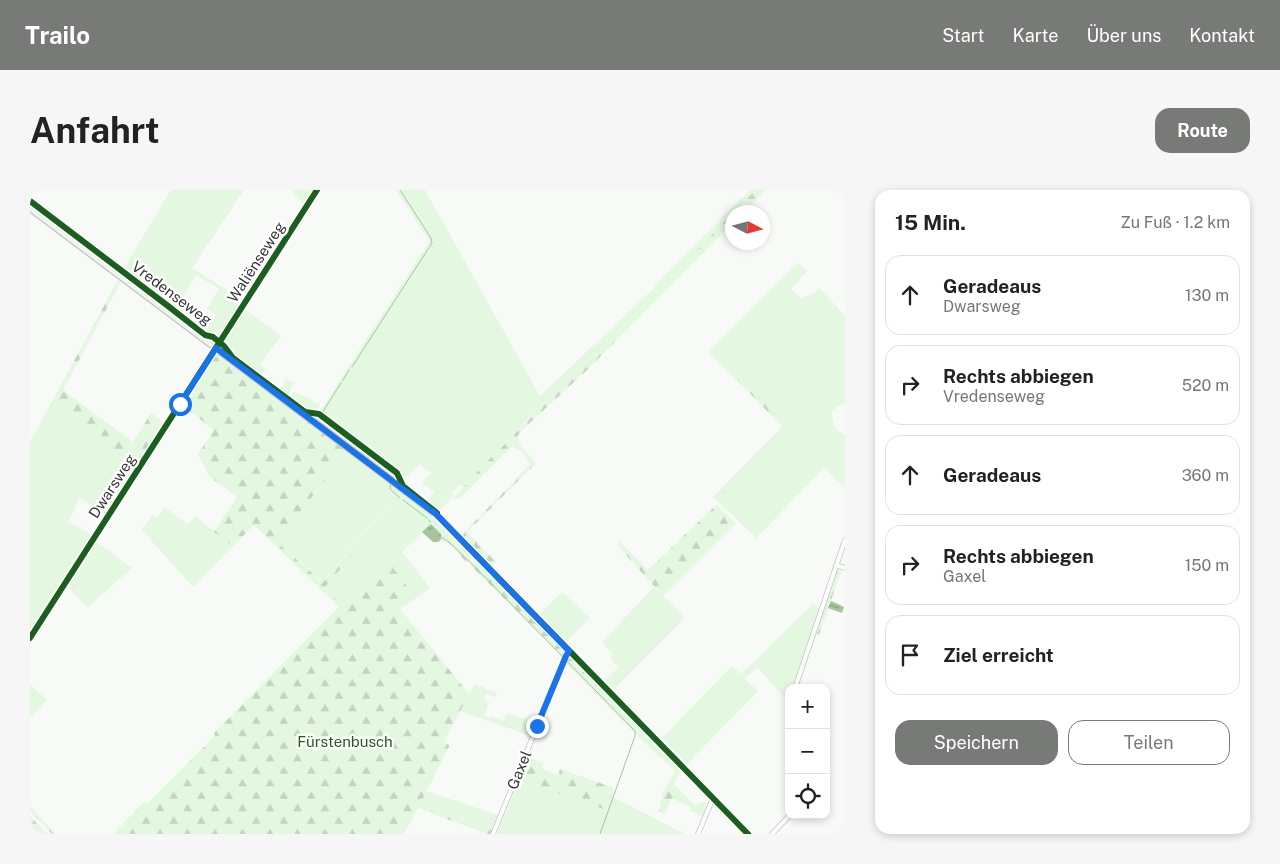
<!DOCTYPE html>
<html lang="de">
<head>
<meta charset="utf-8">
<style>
	body { margin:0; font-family:"Public Sans",sans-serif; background:#f6f6f6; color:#222 }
	.controls { position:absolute; right:15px; bottom:15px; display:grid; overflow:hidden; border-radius:10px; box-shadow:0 2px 8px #0003 }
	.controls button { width:45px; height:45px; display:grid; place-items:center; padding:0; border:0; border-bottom:1px solid #e0e0e0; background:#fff; color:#222; font:25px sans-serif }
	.compass { position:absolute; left:695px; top:15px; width:45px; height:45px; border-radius:50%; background:#fff; box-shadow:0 2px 8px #0003; rotate:96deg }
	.stop { position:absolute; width:15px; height:15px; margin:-11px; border:4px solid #1a73e8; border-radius:50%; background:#fff }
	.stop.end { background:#1a73e8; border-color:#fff; box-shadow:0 1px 5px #0008 }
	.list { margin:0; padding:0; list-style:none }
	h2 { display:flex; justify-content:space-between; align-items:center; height:65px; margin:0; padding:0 20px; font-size:21px }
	h2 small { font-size:16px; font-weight:400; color:#767676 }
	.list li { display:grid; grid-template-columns:32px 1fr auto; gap:15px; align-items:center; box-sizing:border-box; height:80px; margin:0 10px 10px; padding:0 10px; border:1px solid #e0e0e0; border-radius:15px }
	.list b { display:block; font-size:19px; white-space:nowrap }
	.list p { margin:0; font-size:16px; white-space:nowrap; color:#767676 }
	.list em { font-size:16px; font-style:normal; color:#767676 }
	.actions { display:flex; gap:10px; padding:15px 20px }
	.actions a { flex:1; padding:11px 0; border:1px solid #787a77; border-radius:15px; text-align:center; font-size:18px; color:#787a77 }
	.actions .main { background:#787a77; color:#fff }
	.icon { flex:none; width:28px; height:28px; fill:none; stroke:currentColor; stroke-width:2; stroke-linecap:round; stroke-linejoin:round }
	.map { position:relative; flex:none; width:815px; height:644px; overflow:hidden; border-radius:15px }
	header { display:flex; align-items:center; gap:30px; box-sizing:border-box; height:70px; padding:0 25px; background:#787a77; color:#fff }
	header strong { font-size:24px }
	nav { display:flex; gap:28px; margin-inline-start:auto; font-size:18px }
	.intro { display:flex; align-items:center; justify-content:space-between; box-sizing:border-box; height:120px; padding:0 30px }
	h1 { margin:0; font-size:35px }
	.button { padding:12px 22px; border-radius:15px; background:#787a77; color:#fff; font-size:18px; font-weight:700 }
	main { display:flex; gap:30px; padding:0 30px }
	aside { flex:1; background:#fff; border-radius:15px; box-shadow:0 2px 8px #0003 }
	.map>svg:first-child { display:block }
</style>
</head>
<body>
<header>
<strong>Trailo</strong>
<nav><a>Start</a><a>Karte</a><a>Über uns</a><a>Kontakt</a></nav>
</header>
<div class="intro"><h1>Anfahrt</h1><a class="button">Route</a></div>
<main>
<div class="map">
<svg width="815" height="644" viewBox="0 0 815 644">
	<defs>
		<pattern id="forest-firs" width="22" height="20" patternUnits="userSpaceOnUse" patternTransform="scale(1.25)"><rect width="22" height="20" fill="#e4f7e1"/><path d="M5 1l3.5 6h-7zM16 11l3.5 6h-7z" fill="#c4d4c2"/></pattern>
		<pattern id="water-ripples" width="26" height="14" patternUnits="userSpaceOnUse" patternTransform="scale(1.25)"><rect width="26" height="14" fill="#a6c4a0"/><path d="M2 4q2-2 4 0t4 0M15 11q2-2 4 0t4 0" fill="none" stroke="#88a083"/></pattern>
	</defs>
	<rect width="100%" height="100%" fill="#f7faf6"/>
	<g fill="#e4f7e1">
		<polygon points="141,0 214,0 162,78 213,110 184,154 162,137 170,126 181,133 186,125 177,119 189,99 166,85 143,122 0,15 0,10 93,80"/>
		<polygon points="261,0 282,0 283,1 274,15"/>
		<polygon points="289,0 291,0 215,119 251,146 230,174 236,180 229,186 202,166 197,158 191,153"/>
		<polygon points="366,0 395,0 510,206 624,98 628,92 720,0 726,0 589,141 512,217 508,214 505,222 469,259 392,189 391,191 467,261 433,297 429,295 422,303 424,305 407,321 396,313 404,302 392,293 401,283 389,274 371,292 368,283 289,223 399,52 398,49"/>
		<path d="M768,73L777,81L761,99L772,109C777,104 782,106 789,98L815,125V212L801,221L805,238L815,246V298L794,278L726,348L686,310L726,268L724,265L750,239L751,235L740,224L743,219L712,187L707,190L679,162Z"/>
		<polygon points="263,201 290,214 287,223 276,222 261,211"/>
		<polygon points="20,215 105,280 76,325 50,308 45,315 46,316 38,332 49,338 50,337 62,346 0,442 0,252"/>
		<polygon points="288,225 331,257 326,262 285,231"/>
		<polygon points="332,258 366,284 370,293 328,263"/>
		<polygon points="316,259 336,273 335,276 403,327 315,416 295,397 368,310 360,312 293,391 247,352 307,276"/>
		<polygon points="135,317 158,335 165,326 203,356 163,397 112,340 123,325 127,328"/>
		<polygon points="420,341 443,365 440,370 418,343"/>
		<polygon points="65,351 102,378 61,414 43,394 64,363 59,359"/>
		<polygon points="372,362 400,398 386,408 360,376"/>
		<polygon points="624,397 655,428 584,499 575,490 589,477 580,468 583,464 572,452"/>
		<polygon points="532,402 560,428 537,451 510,424"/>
		<polygon points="784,413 788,417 789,421 764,498 759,498 759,507 749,502 728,478 714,488 728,501 657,574 632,548 702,476 711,484"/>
		<polygon points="0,494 17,510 1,527 0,525"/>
		<polygon points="445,494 467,503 466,507 456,504 454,510 459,512 454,526 460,528 461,526 473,531 476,524 478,525 479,523 506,533 501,546 430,521"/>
		<polygon points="489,589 576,620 581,606 655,644 467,644"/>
		<polygon points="396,601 468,625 465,633 461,631 458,640 389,616"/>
	</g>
	<g fill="url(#forest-firs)">
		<polygon points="726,0 736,0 714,22 703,22"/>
		<path d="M702,24V34L557,180L489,243C484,255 499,264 506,273L437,342L466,372L462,375L433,346L434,343L500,274C496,266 489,257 481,257L429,309L424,307L408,322L407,321L426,305L467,261L390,191L392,189L470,259L505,223L508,213L512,217L589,141Z"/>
		<polygon points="89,88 92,90 33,200 103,252 121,223 135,233 105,280 20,215"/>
		<polygon points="186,163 316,259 307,275 247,352 290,390 294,391 361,312 362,313 366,308 369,310 295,397 314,416 403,327 334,275 336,273 405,325 423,351 440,370 437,373 419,353 409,351 411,344 401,334 360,374 386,408 370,419 439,504 414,552 419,555 419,557 389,616 458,640 461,631 465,633 461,644 457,644 388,618 374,644 83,644 114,612 117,614 185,546 184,543 309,417 225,336 223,336 203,356 184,342 207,307 180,287 169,267 168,264 184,240 152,215"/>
		<polygon points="711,186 744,219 740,224 707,190"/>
		<polygon points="257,189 263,193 258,208 248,201"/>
		<polygon points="724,265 727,268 686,310 683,307"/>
		<polygon points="686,315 706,333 633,406 587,355 590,352 618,380"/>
		<polygon points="59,359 64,362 43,394 61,414 58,418 36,395"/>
		<polygon points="447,370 535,461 533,467 440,375"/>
		<polygon points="807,379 812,379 789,445 785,443"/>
		<polygon points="539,465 652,580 644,593 645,595 666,616 671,612 678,612 673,627 659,620 662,618 642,608 634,625 628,621 630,618 632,604 645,581 604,543 536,473"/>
		<polygon points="498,567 514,573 512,579 528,585 530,579 584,598 576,620 489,589"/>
		<polygon points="0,616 26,644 22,644 0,621"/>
		<polygon points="0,626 17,644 0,644"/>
	</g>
	<g fill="url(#water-ripples)">
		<polygon points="401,334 411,344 411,349 408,352 403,352 392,342"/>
		<polygon points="801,411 814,417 812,423 798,418"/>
	</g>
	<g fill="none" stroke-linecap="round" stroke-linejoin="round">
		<g stroke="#a6c4a0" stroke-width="1">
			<polyline points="322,177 402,53 401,48 370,0"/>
			<polyline points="313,190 319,180"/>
			<polyline points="292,223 311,193"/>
			<polyline points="290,227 291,230 328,258"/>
			<polyline points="331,261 365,286 365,289"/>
			<polyline points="361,294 360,299 370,308"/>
			<polyline points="373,310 397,328"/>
			<polyline points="399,330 400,332"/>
			<polyline points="411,347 419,352 445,377 605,541 605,546 570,644"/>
		</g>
		<g stroke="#c1c3c0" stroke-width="5.5">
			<g id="minor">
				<polyline points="186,158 287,0"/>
				<polyline points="806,375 815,378"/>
				<polyline points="765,498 815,350"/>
				<polyline points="463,644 536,466 539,461"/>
				<polyline points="668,644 683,608"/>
				<polyline points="742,644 760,625"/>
				<polyline points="814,644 815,641"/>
			</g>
		</g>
		<g stroke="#c1c3c0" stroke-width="7">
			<g id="tertiary">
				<polyline points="406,324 718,644"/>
				<polyline points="0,448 186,158"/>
			</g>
		</g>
		<g stroke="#c1c3c0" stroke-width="8">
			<polyline id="secondary" points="0,18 406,324"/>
		</g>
		<use href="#minor" stroke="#fefefe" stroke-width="4"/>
		<use href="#tertiary" stroke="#fefefe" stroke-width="5"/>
		<use href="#secondary" stroke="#f0f4ef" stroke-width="5.5"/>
		<g stroke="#fff" stroke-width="9">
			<g id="cycleway">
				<polyline points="0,11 138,116 175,145 183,147 194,156 203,168 275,222 289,224 367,283 373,296 407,323"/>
				<polyline points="406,324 718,644"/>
				<polyline points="0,448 287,0"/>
			</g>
		</g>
		<use href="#cycleway" stroke="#1b5e20" stroke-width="6"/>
	</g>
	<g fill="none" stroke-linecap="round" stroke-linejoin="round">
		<polyline stroke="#1a73e8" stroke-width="6" points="150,214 186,158 406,324 539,461 536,466 507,536"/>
	</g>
	<g text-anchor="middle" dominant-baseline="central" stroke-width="5" stroke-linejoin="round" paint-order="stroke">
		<g font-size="15" fill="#333533" stroke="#fff">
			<text transform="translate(226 72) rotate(-57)">Waliënseweg</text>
			<text transform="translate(142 103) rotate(37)">Vredenseweg</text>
			<text transform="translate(82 296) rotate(-57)">Dwarsweg</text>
			<text transform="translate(489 580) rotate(-68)">Gaxel</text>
		</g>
		<g font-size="15" fill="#245c1a" stroke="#fff">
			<text x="315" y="551">Fürstenbusch</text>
		</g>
	</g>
</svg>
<div class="controls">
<button>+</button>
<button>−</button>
<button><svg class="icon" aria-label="locate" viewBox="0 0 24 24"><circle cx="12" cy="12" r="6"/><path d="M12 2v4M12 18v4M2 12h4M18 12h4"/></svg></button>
</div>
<svg class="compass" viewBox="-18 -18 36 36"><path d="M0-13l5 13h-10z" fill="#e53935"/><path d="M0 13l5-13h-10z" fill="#767676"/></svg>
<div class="stop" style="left:150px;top:214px"></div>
<div class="stop end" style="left:507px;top:536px"></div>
</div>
<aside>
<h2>15 Min.<small>Zu Fuß · 1.2 km</small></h2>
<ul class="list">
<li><svg class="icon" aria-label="ahead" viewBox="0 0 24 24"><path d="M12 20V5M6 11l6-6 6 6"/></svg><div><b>Geradeaus</b><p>Dwarsweg</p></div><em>130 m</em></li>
<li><svg class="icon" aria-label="right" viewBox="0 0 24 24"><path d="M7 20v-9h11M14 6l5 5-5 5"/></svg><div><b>Rechts abbiegen</b><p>Vredenseweg</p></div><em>520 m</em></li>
<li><svg class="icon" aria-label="ahead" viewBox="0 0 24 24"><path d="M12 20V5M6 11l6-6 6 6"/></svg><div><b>Geradeaus</b></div><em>360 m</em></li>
<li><svg class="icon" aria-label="right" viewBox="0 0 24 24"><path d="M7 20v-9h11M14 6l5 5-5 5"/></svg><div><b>Rechts abbiegen</b><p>Gaxel</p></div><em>150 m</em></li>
<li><svg class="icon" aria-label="arrive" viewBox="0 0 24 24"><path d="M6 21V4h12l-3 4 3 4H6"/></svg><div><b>Ziel erreicht</b></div></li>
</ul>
<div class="actions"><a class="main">Speichern</a><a>Teilen</a></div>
</aside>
</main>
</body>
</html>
